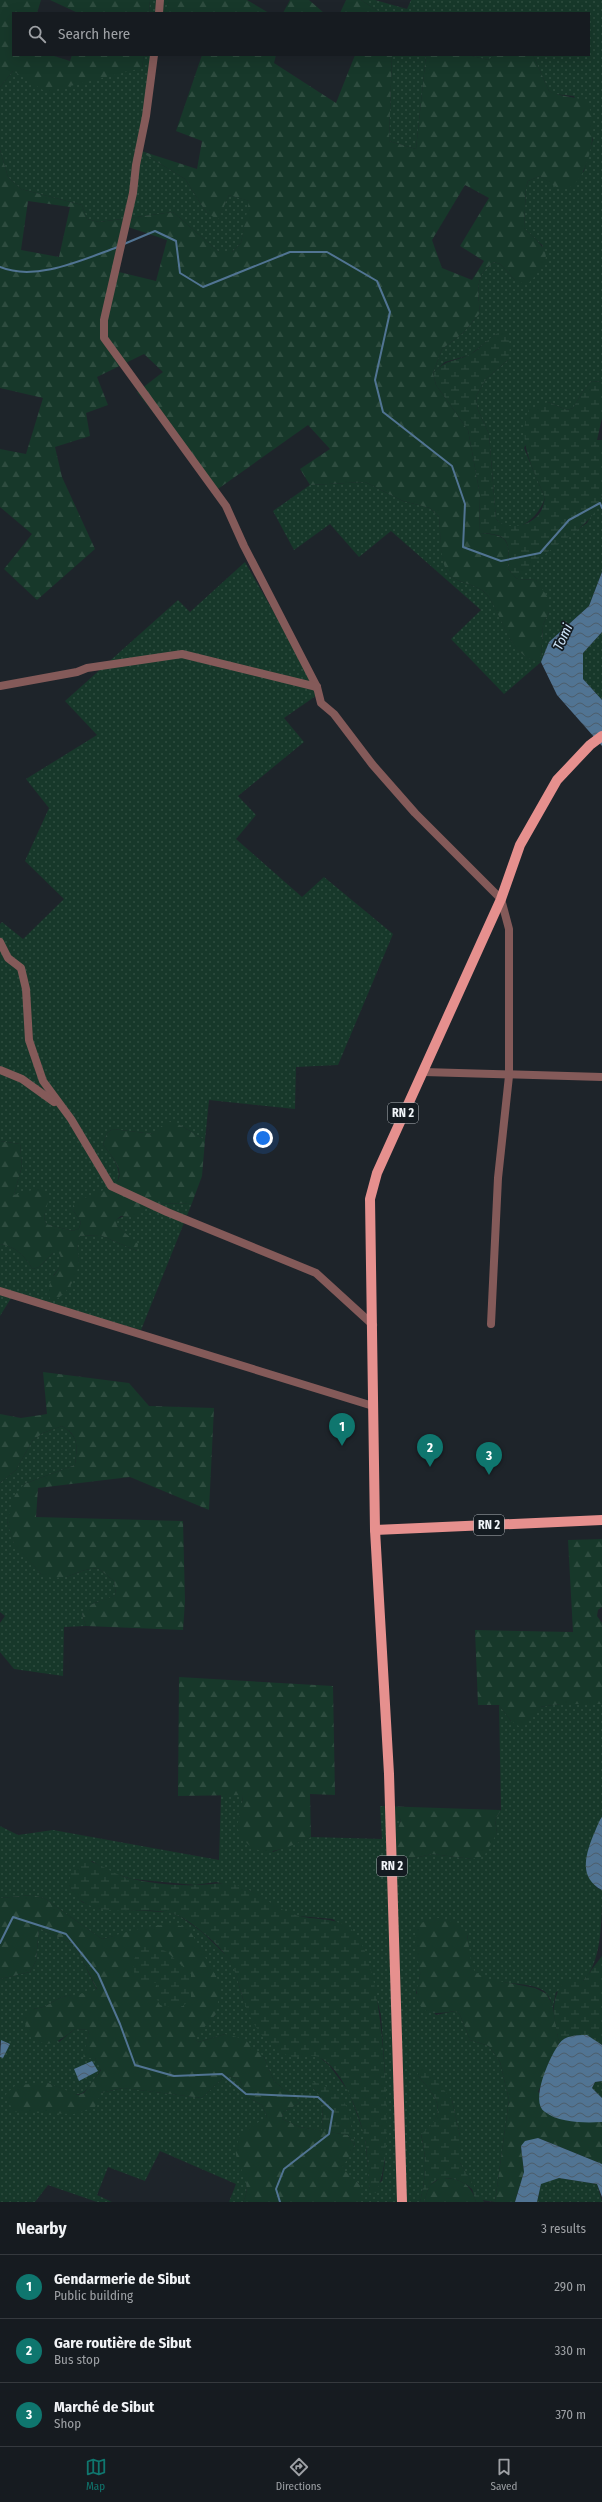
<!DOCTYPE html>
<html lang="en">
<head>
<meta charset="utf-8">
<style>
	body { margin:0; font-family:"Fira Sans Condensed",sans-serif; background:#1f2429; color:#f1f3f6 }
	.you { position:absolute; left:263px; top:1138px; width:14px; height:14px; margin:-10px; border:3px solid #fff; border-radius:50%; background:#1a73e8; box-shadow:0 0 0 6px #1a73e833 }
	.badge { display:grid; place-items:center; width:26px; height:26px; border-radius:50%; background:#0f766e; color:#fff; font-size:13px; font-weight:700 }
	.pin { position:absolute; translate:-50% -33px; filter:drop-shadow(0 1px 2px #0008) }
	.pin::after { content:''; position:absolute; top:21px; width:14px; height:12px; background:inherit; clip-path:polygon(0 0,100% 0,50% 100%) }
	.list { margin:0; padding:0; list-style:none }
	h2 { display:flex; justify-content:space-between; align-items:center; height:52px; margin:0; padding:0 16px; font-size:17px }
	h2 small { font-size:13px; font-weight:400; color:#9ea1a5 }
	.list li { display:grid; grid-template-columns:26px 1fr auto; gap:12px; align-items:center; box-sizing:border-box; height:64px; padding:0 16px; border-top:1px solid #35393e }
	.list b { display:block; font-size:15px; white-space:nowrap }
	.list p { margin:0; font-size:13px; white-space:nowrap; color:#9ea1a5 }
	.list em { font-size:13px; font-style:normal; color:#9ea1a5 }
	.icon { flex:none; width:22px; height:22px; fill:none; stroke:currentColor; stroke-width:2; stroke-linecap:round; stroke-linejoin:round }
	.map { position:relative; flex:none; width:602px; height:2202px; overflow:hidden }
	.search { position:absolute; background:#161b20; box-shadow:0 4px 16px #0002; left:12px; right:12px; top:12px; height:44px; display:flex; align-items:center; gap:10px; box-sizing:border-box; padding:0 14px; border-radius:0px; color:#9ea1a5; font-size:15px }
	.sheet { height:244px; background:#161b20 }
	nav { display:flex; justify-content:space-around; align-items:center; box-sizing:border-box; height:56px; border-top:1px solid #35393e; background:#161b20; font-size:11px; color:#9ea1a5 }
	nav a { display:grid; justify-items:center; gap:2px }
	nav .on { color:#0f766e }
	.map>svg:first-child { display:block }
</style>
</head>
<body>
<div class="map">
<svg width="602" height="2202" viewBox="0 0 602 2202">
	<defs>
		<pattern id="grass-dots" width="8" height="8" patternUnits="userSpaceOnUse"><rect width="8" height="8" fill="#17382a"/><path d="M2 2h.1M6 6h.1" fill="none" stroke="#2e4c3f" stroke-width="1.8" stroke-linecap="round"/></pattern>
		<pattern id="forest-firs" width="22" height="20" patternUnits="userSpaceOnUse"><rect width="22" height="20" fill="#17382a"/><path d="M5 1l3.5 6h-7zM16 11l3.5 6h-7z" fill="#2e4c3f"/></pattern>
		<pattern id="wetland-marsh" width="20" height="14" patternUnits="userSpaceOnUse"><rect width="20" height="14" fill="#17382a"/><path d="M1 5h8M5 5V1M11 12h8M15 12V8" fill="none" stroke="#2e4c3f"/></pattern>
		<pattern id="water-waves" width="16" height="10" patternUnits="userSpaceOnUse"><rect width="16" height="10" fill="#517493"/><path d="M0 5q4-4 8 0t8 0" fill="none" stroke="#4c5d6b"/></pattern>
	</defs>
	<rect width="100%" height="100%" fill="#1e242a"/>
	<g fill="url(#grass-dots)" fill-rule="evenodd">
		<polygon points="150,0 170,0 164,13 149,13"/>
		<path d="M361,0H375L407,9L411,0H602V382L592,381L583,391L573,408L567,410L548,402L524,448L545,498C538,519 514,539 496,519L489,434L478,410L476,396L486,379L508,360L496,334L470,355L445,362L433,373L442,349L463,333L480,313C478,292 474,275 494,262L500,264L515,280L543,246L524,228L526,187L528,181L540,176L557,187L570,186L584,171L593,139L574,96L554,94L549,91L533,55H589V13H381Z"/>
		<polygon points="144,55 152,55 138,150 185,179 206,212 218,219 229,195 250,201 241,243 232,252 219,252 173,212 99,222 87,219 82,205 21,189 8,177 0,150 0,87 13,71 142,68"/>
		<polygon points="392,55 426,55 416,149 389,141"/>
		<polygon points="468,55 495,55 488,60"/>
		<path d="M365,482L403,501L430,508L439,517C441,534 440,556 447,572C453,584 478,582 488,596C505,619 508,657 541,662L543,625L549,612L536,580L517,579L527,565L587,523L602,496V572L589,606L549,642L541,662L504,694L451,639L481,610L391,531L359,557L330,524L294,550L273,511L310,485Z"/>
		<path d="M245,562L320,693L284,718L304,742L238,796L256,815L236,839L302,897L324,877L393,934L338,1065L296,1067L295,1109L209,1100L205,1140L180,1125L153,1134L113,1129L107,1133L103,1145C139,1186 107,1190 73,1210L81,1222L79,1228L73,1231L46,1224L44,1217L48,1198L14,1195L22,1166L20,1144L0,1141V924L2,922L23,939L64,899L25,861L49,808L26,779L97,735L65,701L178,600L190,612Z"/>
		<polygon points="602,632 602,700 583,679 583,653"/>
		<path d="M192,1203L141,1330L13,1295L0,1316V1244C17,1247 23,1255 33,1269L39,1267L53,1253H59C65,1263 59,1268 53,1276L79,1262L77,1242L80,1236L100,1235L137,1251V1244L117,1226L115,1220L153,1204Z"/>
		<path d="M62,1426C80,1438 77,1445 75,1465L24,1484L7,1521L14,1543L41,1574L66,1577L85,1570L98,1568L114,1581L116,1594C101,1605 95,1597 82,1614L86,1626L64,1627L63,1676L14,1669L0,1652V1623L5,1616L0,1612V1483L16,1470L32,1441L43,1433Z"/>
		<path d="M560,1704H602V1817L596,1887L602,1890C602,1919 602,1964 582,1982C574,1986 565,1989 556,1992L553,2007C551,2003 550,1998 548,1995C535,1976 483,1991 472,1968C468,1959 469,1944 467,1934L424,1922C408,1940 421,1955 420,1974C420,1980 418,1987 416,1993L436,2015L455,2011L460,2015L470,2040L489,2046L500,2062L509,2100L495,2202L482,2200L460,2163V2136L452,2100L417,2075C437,2097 450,2112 421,2135C427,2159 426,2178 420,2202H360V2185L341,2168L355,2146L348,2110L313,2088L323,2099L322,2131L300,2127L282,2119L283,2112L300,2103L274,2081L264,2057L225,2034L199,2042L193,2039L216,2014L155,1926L102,1939L44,1898L32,1895L0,1898V1826L18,1835L53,1830L219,1860L221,1795H243L242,1807L273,1852L311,1837L382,1839L380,1806L398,1815L401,1820L392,1845L400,1861L432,1854L472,1859L497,1833L495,1820L501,1810L499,1705L511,1721L540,1707ZM92,1861L112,1873L132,1879L195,1885L216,1882L249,1890L285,1912L299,1916L333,1919L363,1948L381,2015L385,2075V2161L382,2181L370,2190L365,2136L349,2092L329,2065L319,2057L313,2055L293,2057L243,1999L234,1967L227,1956L202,1932L181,1917L168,1912L101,1909L82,1902L69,1886Z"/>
		<path d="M39,1928L75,1945L97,1990C85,1996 80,1994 67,1996C52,1998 51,2009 29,2009L59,2042L75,2029L89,2030L84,2058H95L101,2069C79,2102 84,2098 48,2083L13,2112L123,2088L202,2098L226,2075L239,2079L247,2097L262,2105L267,2117L236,2154C243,2169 252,2185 243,2202H229L236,2184L160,2151L145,2181L108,2167L97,2195L112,2202H97L48,2185L35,2202H0V2057L3,2058L1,2040L0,2042V1979L30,1972L36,1961Z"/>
		<polygon points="602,2081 602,2098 592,2088 595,2082"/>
		<polygon points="559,2178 597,2184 602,2202 537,2202 541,2183"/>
	</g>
	<g fill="url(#forest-firs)" fill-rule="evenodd">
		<polygon points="0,0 41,0 37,13 13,13 13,55 51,55 70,61 72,55 144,55 142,68 46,92 13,71 0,87"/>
		<polygon points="50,0 150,0 149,13 78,13"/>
		<polygon points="170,0 247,0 269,13 164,13"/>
		<polygon points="290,0 309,0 324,13 283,13"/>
		<polygon points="346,0 361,0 381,13 340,13"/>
		<path d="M202,55H276L274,63L336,103L355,55H392L389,141L416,149L426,55H468L488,60L495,55H533L549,91C560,97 574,96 586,101C589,107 593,115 593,121C595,138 586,186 565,189C556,190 547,180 540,176L528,181L526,187L524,228C552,254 553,256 527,285L515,280L500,264L494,262C474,275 478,292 480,313L463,333L442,349L433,373L436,385L468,430L480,495L479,533C509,535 510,540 508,569L517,579L536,580L549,599V612L543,625L541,662C508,657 505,620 488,596C478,582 453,584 447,572C439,556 441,534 439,517L430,508L403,501L365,482L310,485L300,469L330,449L308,425L215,491L137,392L163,372L144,354L97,377L108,405L86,413L90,436L55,447L62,477L95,549L37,600L4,569L32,534L0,507V449L26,454L43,398L0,388V150L8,177L21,189L82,205L87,219L99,222L173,212L219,252H232L241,243L249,201L229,195L218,220L206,212L185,179L138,150L197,169L202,141L176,131ZM465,185L489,198L460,246L484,261L472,280L442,268L432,240ZM28,201L70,207L59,257L21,250ZM128,227L167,240L156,281L115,271Z"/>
		<path d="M167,1121L180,1125L205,1140L202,1176L192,1203L153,1204L134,1217L121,1216L116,1220L117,1226L138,1244L137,1251L100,1235L80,1236C75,1245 79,1251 79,1260C79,1276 65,1299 50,1301C50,1297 48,1292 49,1288C50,1274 67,1267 59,1253H53L39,1267L33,1269C23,1255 17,1247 0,1244V1141L20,1144L22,1166L14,1195L40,1188L49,1198L44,1217L46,1224L73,1231L79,1228L81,1222L73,1210V1204C104,1185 142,1190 103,1145L107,1133L113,1129L153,1134Z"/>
		<path d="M43,1372L129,1383L149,1406L214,1408L209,1510L130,1477L38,1488L36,1517L183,1521L185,1601L183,1630L86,1626L82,1614C89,1600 104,1603 116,1594L114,1581L98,1568L85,1570L66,1577L52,1578L41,1574L14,1544L7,1521L15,1495L24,1484L75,1465C77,1446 80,1437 62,1426L43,1433L32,1441L16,1470L0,1483V1414L21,1418L47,1414Z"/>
		<polygon points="602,1539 602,1607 598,1610 597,1616 602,1623 602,1704 560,1704 540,1707 522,1728 511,1721 499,1705 478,1705 475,1630 573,1632 568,1540"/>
		<path d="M179,1677L333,1686L335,1795L310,1794L311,1837C291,1845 264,1862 246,1842C243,1837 239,1834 238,1829C237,1818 243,1806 243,1795L178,1796Z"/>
		<polygon points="380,1806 501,1810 495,1820 497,1833 484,1856 472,1859 432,1854 400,1861 395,1857 392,1845 401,1820 398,1815"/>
		<path d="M32,1895L44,1898L102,1939C125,1933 168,1917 189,1929L221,1985L216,2014L194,2039L199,2042L225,2034L244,2039L264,2057L274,2081L300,2103L283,2112L282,2119L300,2127L348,2135L355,2146L342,2168L360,2185V2202H243C253,2183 240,2172 236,2155C235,2149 239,2139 240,2133L267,2117L262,2105L247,2097L239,2079L226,2075L202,2098L122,2088L101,2093L95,2107L74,2114L13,2112L6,2094L16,2085L48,2083L78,2095L84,2093L101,2070L95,2058H83L89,2030L75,2029C49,2050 39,2050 23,2020L29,2009C51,2009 52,1998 67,1996C80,1993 84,1996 97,1989L75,1945L39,1928L36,1961L30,1972L0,1979V1898Z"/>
		<path d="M438,1918L458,1923L467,1934L472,1967L476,1973L488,1979L535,1988L547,1994L553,2007L559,2044L538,2092L587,2122H602V2164L538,2138L521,2146L524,2172L515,2202H495L509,2100L500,2062L489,2046L470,2040L460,2015L455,2011C438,2014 417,2017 417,1993C416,1986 421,1979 420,1972C419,1958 408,1933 423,1922C427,1920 434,1920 438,1918Z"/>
		<path d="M440,2178C459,2178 471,2183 476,2202H424L429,2186Z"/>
	</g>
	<g fill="url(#wetland-marsh)">
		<path d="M502,331L508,335L510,347L508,360L486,379L476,396L478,410L489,434L496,519C507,532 533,526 541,511C543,507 544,502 545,498C533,468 516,441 529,409L548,402L567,410L573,408L583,391L592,381L602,382V418L597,440H602C602,458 602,478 602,495C595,531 539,550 517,579L508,569C510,540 509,534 479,533L480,495L468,430L436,385L433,373C449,358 451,363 469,355C481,349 489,336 502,331Z"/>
		<path d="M85,1860C101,1863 115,1876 132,1879C151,1883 176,1886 195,1885C210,1885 223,1881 237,1885C259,1892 275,1909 296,1915C315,1921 334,1916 351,1929C375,1950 382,2031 384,2062C387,2098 391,2162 376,2193L370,2190L369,2183C367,2168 368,2150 364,2135C358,2111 342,2067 318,2057C310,2054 302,2058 294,2057C281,2056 265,2040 258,2030C245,2013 241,1989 234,1969C228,1951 197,1926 181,1917C151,1902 112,1920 83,1902C78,1899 73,1891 69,1886C70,1874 72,1864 85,1860Z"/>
		<polygon points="155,1946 167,1952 191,1974 191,2000 180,2008 160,2005 156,1998 157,1983 135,1981 133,1961 142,1947"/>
		<path d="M602,1956V2045C584,2034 576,2031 559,2044C555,2018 548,2004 564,1981H583Z"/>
		<path d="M421,2069H427L452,2100L460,2136V2163L484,2202H476L472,2189C461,2179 440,2171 429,2187C427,2191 426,2197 424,2202H420C426,2178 427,2159 421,2134C450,2112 437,2097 417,2075Z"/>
		<path d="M312,2082C325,2082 343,2097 348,2109C352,2120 353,2134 355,2146L348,2135L322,2131L323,2099L313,2088Z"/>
	</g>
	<g fill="url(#water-waves)">
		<polygon points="602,572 602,632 583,653 583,679 602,700 602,746 557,695 541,662 549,642 589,606"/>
		<path d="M602,1817V1890C579,1878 585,1856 593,1836C596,1830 598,1822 602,1817Z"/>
		<path d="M587,2035L602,2045V2081L595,2082L592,2088L602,2098V2122C585,2123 559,2123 545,2112C529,2102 550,2056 559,2044C565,2035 576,2035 587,2035Z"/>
		<polygon points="1,2040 10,2044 3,2058 0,2057"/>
		<polygon points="92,2061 98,2071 79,2081 74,2069"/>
		<polygon points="538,2138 602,2164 602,2197 597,2184 559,2178 541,2184 537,2202 515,2202 524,2172 521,2146 525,2141"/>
	</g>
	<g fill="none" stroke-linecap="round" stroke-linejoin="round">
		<g stroke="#517493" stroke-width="2">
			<polyline points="124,244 155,231 176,241 180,273 203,287 290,252 327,252 377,281 390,312 375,380 383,412 452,466 465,504 463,547 501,561 540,553 569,520 600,503 602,508"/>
			<path d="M0,267C36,282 84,259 118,247"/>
			<polyline points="0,1943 13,1917 66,1934 98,1974 120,2024 135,2065 174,2076 222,2074 246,2094 318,2097 333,2111 329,2134 284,2169 276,2189 280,2202"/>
		</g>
		<g stroke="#845a59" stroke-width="8">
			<polyline points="159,13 160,0"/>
			<polyline points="154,55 146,116 136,165 133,193 104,320 104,338 226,506 244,546 317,687 321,703 334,714 372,764 415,813 501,899 509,929 509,1076 498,1178 491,1324"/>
			<polyline points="0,686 77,672 87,668 182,654 317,687"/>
			<polyline points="0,942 8,958 21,968 26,989 29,1040 43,1081 71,1119 111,1186 167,1212 316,1273 373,1325"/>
			<polyline points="0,1070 22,1079 54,1102"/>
			<polyline points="424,1072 602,1077"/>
			<polyline points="0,1291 373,1406"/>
		</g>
		<g stroke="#e6908e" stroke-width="10">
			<polyline points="375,1530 602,1520"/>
			<polyline points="402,2202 389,1774 375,1530 370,1199 377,1173 501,899 520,845 557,780 590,745 602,736"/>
		</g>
	</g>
	<g text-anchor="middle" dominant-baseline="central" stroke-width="3.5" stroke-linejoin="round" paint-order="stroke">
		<g fill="#141b21" stroke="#afb4b8" stroke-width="1">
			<rect x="388" y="1103" width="30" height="20" rx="3"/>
			<rect x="474" y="1515" width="30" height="20" rx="3"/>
			<rect x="377" y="1856" width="30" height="20" rx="3"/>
		</g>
		<g font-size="12" font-weight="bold" fill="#f1f5f9">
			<text x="403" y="1113">RN 2</text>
			<text x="489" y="1525">RN 2</text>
			<text x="392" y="1866">RN 2</text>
		</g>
		<g font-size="14" font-style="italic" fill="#cee5f9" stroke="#141b21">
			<text transform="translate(563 637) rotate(-65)">Tomi</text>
		</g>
	</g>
</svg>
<div class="you"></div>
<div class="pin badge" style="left:342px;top:1446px">1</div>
<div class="pin badge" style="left:430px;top:1467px">2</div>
<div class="pin badge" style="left:489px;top:1475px">3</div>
<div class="search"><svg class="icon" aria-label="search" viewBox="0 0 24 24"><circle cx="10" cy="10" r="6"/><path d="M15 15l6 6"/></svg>Search here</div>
</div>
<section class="sheet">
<h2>Nearby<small>3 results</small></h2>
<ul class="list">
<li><span class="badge">1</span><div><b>Gendarmerie de Sibut</b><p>Public building</p></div><em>290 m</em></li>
<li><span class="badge">2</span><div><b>Gare routière de Sibut</b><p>Bus stop</p></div><em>330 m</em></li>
<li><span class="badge">3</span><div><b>Marché de Sibut</b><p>Shop</p></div><em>370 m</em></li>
</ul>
</section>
<nav>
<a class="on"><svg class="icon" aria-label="map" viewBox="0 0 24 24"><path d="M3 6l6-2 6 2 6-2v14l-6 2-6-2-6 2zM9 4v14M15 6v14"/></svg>Map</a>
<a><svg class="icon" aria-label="directions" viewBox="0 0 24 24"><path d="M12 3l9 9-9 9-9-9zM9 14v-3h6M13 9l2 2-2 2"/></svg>Directions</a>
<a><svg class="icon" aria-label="saved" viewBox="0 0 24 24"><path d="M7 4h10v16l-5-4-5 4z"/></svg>Saved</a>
</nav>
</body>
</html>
